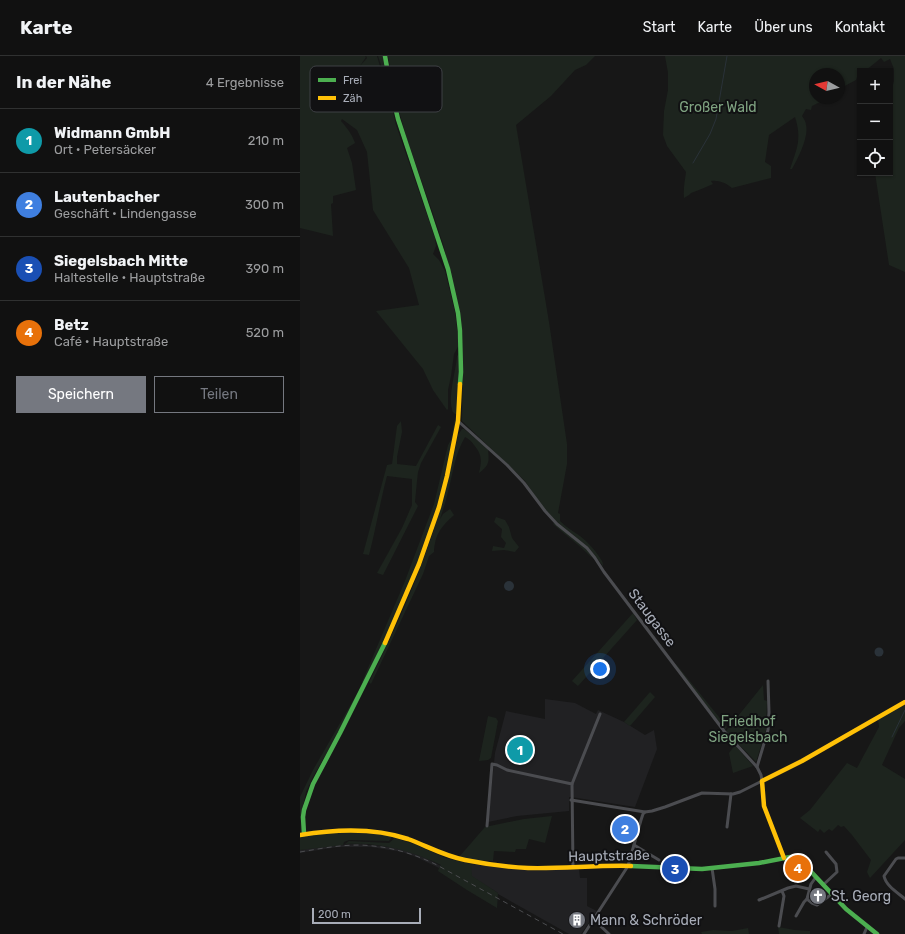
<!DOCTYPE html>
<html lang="de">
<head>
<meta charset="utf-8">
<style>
	body { margin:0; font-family:Rubik,sans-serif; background:#1e1f1f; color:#f1f3f6 }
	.controls { position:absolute; right:12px; top:12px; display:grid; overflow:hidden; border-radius:0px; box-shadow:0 1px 3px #0004 }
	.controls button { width:36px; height:36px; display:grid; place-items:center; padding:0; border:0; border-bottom:1px solid #303131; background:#111; color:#f1f3f6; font:20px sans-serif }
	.compass { position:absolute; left:509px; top:12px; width:36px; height:36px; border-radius:50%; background:#111; box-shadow:0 1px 3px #0004; rotate:278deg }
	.scale { position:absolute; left:12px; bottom:10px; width:109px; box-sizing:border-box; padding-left:4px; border:2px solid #a8adb8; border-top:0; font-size:11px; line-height:14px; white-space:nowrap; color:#a8adb8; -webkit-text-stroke:3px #111113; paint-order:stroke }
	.you { position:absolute; left:300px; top:613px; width:14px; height:14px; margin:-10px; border:3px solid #fff; border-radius:50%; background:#1a73e8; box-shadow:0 0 0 6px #1a73e833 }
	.badge { display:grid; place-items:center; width:26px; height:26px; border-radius:50%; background:#757880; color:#fff; font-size:13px; font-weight:700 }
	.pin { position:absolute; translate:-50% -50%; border:2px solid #fff; box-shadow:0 1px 4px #0006 }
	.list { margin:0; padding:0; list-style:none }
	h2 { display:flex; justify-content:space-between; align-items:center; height:52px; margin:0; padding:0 16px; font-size:17px }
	h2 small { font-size:13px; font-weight:400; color:#9c9d9f }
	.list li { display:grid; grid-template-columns:26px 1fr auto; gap:12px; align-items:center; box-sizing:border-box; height:64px; padding:0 16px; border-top:1px solid #303131 }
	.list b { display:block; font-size:15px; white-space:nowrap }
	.list p { margin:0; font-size:13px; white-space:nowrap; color:#9c9d9f }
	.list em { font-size:13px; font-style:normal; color:#9c9d9f }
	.actions { display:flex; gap:8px; padding:12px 16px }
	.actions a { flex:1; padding:9px 0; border:1px solid #757880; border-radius:0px; text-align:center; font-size:14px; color:#757880 }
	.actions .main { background:#757880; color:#fff }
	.icon { flex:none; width:22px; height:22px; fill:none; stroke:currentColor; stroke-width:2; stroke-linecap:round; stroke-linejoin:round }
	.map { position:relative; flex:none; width:605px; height:878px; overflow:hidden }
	header { display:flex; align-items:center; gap:24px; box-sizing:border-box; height:56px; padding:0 20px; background:#111; border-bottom:1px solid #303131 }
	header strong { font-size:19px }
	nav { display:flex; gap:22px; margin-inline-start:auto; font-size:14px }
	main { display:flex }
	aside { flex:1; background:#111 }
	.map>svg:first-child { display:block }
</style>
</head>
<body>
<header>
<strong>Karte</strong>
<nav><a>Start</a><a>Karte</a><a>Über uns</a><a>Kontakt</a></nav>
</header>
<main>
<aside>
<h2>In der Nähe<small>4 Ergebnisse</small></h2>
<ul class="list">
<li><span class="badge" style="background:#0f9aa8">1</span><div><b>Widmann GmbH</b><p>Ort · Petersäcker</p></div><em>210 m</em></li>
<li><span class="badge" style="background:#3f7fe0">2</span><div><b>Lautenbacher</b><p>Geschäft · Lindengasse</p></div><em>300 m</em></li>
<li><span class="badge" style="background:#1a4fb4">3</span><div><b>Siegelsbach Mitte</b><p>Haltestelle · Hauptstraße</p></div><em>390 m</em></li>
<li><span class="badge" style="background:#e8710a">4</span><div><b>Betz</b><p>Café · Hauptstraße</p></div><em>520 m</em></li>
</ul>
<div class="actions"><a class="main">Speichern</a><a>Teilen</a></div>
</aside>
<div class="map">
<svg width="605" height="878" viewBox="0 0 605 878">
	<rect width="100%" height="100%" fill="#171717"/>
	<g fill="#212123">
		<polygon points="245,643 275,647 296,658 298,654 324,666 345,679 354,674 357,693 335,751 271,741 269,741 269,755 217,760 188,766 195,697 206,655 245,663"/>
		<polygon points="58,788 84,790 102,793 126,802 141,810 139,812 116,801 102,796 71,791 38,791 0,797 0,794 35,789"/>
		<polygon points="171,808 201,812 232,814 279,813 280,822 287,822 287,850 297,855 281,878 269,878 198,838 198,837 171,820"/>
	</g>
	<g fill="#1d241e">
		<path d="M0,0H65L66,1L60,10L67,2L66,0H77L82,17L84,28L87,30L90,46L75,37L78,32L67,27L76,32L74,38L91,47L96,69L135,182L136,190L133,198L139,204L145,215L155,256L159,289L154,298L151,320L148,334V353L147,354L133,334L123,313L76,255L119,249L109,212L73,154L67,96L57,74L42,63L41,65C47,72 52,78 55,87L47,92L52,107L56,134L33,140V147L31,148L33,180L0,172Z"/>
		<polygon points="78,0 83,0 87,28 85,28 83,15"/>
		<path d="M88,0H295L286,9L275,14L251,40L216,69L249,266L267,388V408L258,457L260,458V465C266,471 273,475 280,480C288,486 294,493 300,502C302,505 303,506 303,510L289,492L256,465L241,449L225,425L162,365L163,278L144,191L131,152L107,83L96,45Z"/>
		<path d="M365,0H605V216L589,209L575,117H590V39L594,25V13L590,3L584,6L581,2L565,15H560V18L557,21L556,24L539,33V18H515V42H531L527,45H522L512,50L511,54L506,53L502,60C504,63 506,66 506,69C509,81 498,102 492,113H490C497,92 502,83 495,61L469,79L465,106L471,110V122L432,132C426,127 419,124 411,125L413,128L399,134L391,137L389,139L384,142C383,133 385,124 386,116L367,90L363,79L364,55L368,34V17Z"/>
		<path d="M159,298L160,312L157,358H155C153,356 152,356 152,353C148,340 156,314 157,300Z"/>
		<path d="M155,363L156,365C143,457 105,544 64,626H62L105,525L134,448L148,389L151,384Z"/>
		<path d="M101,365L102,376L97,401V408L116,410L138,369L141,371L121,407L118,416L117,425L115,446L118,450L83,519L77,517L102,472L112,449V423L87,420C80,446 76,473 69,499L63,498L87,409L92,408L97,370Z"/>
		<path d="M162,373H164L188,393C189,405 190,409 179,417C182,404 182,399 174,389C171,385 169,383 165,381C155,398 153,417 148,436C146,445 143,454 140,463L143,458L150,453L154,459C141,471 135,478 134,496L129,500L123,518L71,628L69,626C99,566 128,501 145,436C150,417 154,398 158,379Z"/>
		<polygon points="196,461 205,464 209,471 212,482 219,491 215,496 204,494 192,495 193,490 204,492 206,487 201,481 202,473 194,466"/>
		<path d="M254,467L286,493L292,501H291C280,489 266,480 253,468Z"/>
		<polygon points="333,557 337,564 278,630 272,625"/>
		<polygon points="375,608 376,608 427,671 425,674"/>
		<polygon points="62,629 63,629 40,674 13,721 6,736 0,765 0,741 13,714"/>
		<polygon points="463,629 464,644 467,645 466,674 456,706 426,675"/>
		<polygon points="350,636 355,641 330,670 324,666"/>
		<polygon points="605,648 605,665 599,672 582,709 605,723 605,784 570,822 567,816 571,804 552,779 544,770 541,771 538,769 532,775 529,773 524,777 520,773 518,776 500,762 510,754 547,707 557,712 579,671 578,663"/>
		<polygon points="188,660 196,662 198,665 191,702 188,704 179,705"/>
		<polygon points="435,689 453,710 433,717 429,697"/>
		<polygon points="252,760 245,787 229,783 226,793 216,793 215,796 194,795 193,805 174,804 159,801 185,771 224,763"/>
		<polygon points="55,775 83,778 92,781 89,785 87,785 49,784 44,786 43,789 0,794 0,780"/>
		<path d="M95,782L114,788L146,802L171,808L172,820L198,837L197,852L167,834L138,815L139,812L141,809C110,794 80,786 45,788L49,785L89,787Z"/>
		<polygon points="478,871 495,874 510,875 510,878 479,878"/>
		<polygon points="448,872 449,878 402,878 401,876 413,874 432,875"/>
	</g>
	<g fill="#2a3239">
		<circle cx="209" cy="530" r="5"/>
		<circle cx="579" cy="596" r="4.5"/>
	</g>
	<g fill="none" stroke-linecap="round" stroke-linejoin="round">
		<g stroke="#2a3239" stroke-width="1">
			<polyline points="393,107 410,78 416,63 427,0"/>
			<polyline points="592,681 605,654"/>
		</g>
		<g stroke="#4b4c50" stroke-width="3">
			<polyline points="158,365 207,409 224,427 245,455 257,468 287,492 295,502 304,516 424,675 457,711 461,719 462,725 440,736 433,738 402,737 365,751 352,755 345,756 271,744"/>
			<polyline points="457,711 468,674 469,656 468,625"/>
			<polyline points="272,728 300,658"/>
			<polyline points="187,770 192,708 197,709 207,714 272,728 273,811"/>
			<polyline points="427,771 431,738"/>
			<polyline points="334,789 359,804"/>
			<path d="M605,802H598L596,803L584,820C586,830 598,837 605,843"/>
			<polyline points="412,812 415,833 415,850"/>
			<polyline points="516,821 511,828 507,843 512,847 517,849 532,838"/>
			<polyline points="523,829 537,816 536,808 526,796"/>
			<polyline points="459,844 488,832 496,830 509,833"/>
			<polyline points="496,860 504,846 507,843"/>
			<polyline points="293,863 309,878"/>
			<polyline points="479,870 484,840 482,835"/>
			<polyline points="284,878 328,810 341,764 343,758 345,756"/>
			<polyline points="564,878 567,871"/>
		</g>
		<g stroke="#4caf50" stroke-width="4.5">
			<polyline points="85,0 91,34 98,63 148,213 158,257 160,275 161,316 160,328"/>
			<polyline points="4,778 3,761 4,754 13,728 40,677 85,587"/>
			<polyline points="331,810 402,813 459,807 490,801 495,802 502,806 546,853 577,878"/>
		</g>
		<g stroke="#ffc107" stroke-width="4.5">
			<polyline points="85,587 119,508 139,451 147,420 158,365 160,328"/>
			<path d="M0,779C36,773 73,771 108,783C127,790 144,800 165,804C185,808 207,811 228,812C262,813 296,809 331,810"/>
			<polyline points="484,802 464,750 462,725 502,705 605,646"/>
		</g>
		<path stroke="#4b4c4f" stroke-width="1" stroke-dasharray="5 4" stroke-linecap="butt" d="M0,796C24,792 49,787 73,790C95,792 116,799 135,808L263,878"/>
	</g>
	<defs>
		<g id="church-disc" transform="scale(0.9)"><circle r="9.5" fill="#757880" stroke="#111113"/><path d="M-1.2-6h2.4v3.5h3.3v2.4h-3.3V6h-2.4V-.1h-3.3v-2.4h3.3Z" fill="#fff"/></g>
		<g id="building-disc" transform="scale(0.9)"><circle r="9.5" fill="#757880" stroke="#111113"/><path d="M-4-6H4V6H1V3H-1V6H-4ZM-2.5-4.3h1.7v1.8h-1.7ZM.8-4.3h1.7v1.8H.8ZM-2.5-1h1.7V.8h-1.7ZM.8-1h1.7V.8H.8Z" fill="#fff"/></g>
	</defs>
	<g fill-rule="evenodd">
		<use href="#church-disc" x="518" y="840"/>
		<use href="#building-disc" x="277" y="864"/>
	</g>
	<g text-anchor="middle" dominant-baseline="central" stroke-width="4" stroke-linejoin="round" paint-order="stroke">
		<g font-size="14" fill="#7fa381" stroke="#111113">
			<text x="418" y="51">Großer Wald</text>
			<text x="448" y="665">Friedhof<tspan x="448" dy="16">Siegelsbach</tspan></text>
		</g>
		<g font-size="14" fill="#a8adb8" stroke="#111113">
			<text transform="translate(352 562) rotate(53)">Staugasse</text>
			<text transform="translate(309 800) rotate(-1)">Hauptstraße</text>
		</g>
		<g font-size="14" fill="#a8adb8" stroke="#111113" text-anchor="start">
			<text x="531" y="840">St. Georg</text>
			<text x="290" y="864">Mann &amp; Schröder</text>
		</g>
	</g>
	<rect x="10" y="10" width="132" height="46" rx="6" fill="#111113" stroke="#3e4045" stroke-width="1"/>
	<rect x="18" y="22" width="18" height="4" fill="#4caf50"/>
	<rect x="18" y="40" width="18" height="4" fill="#ffc107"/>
	<g font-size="11" fill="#a8adb8">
		<text x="43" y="28">Frei</text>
		<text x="43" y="46">Zäh</text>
	</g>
</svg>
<div class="controls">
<button>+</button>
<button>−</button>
<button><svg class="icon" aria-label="locate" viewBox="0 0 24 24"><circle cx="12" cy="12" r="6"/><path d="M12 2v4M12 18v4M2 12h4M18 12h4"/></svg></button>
</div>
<svg class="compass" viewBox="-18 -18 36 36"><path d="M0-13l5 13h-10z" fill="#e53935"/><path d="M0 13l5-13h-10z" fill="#9c9d9f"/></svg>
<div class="scale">200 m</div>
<div class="you"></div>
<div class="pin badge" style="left:220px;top:694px;background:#0f9aa8">1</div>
<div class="pin badge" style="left:325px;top:773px;background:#3f7fe0">2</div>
<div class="pin badge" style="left:375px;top:813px;background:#1a4fb4">3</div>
<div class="pin badge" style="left:498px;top:812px;background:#e8710a">4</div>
</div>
</main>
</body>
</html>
